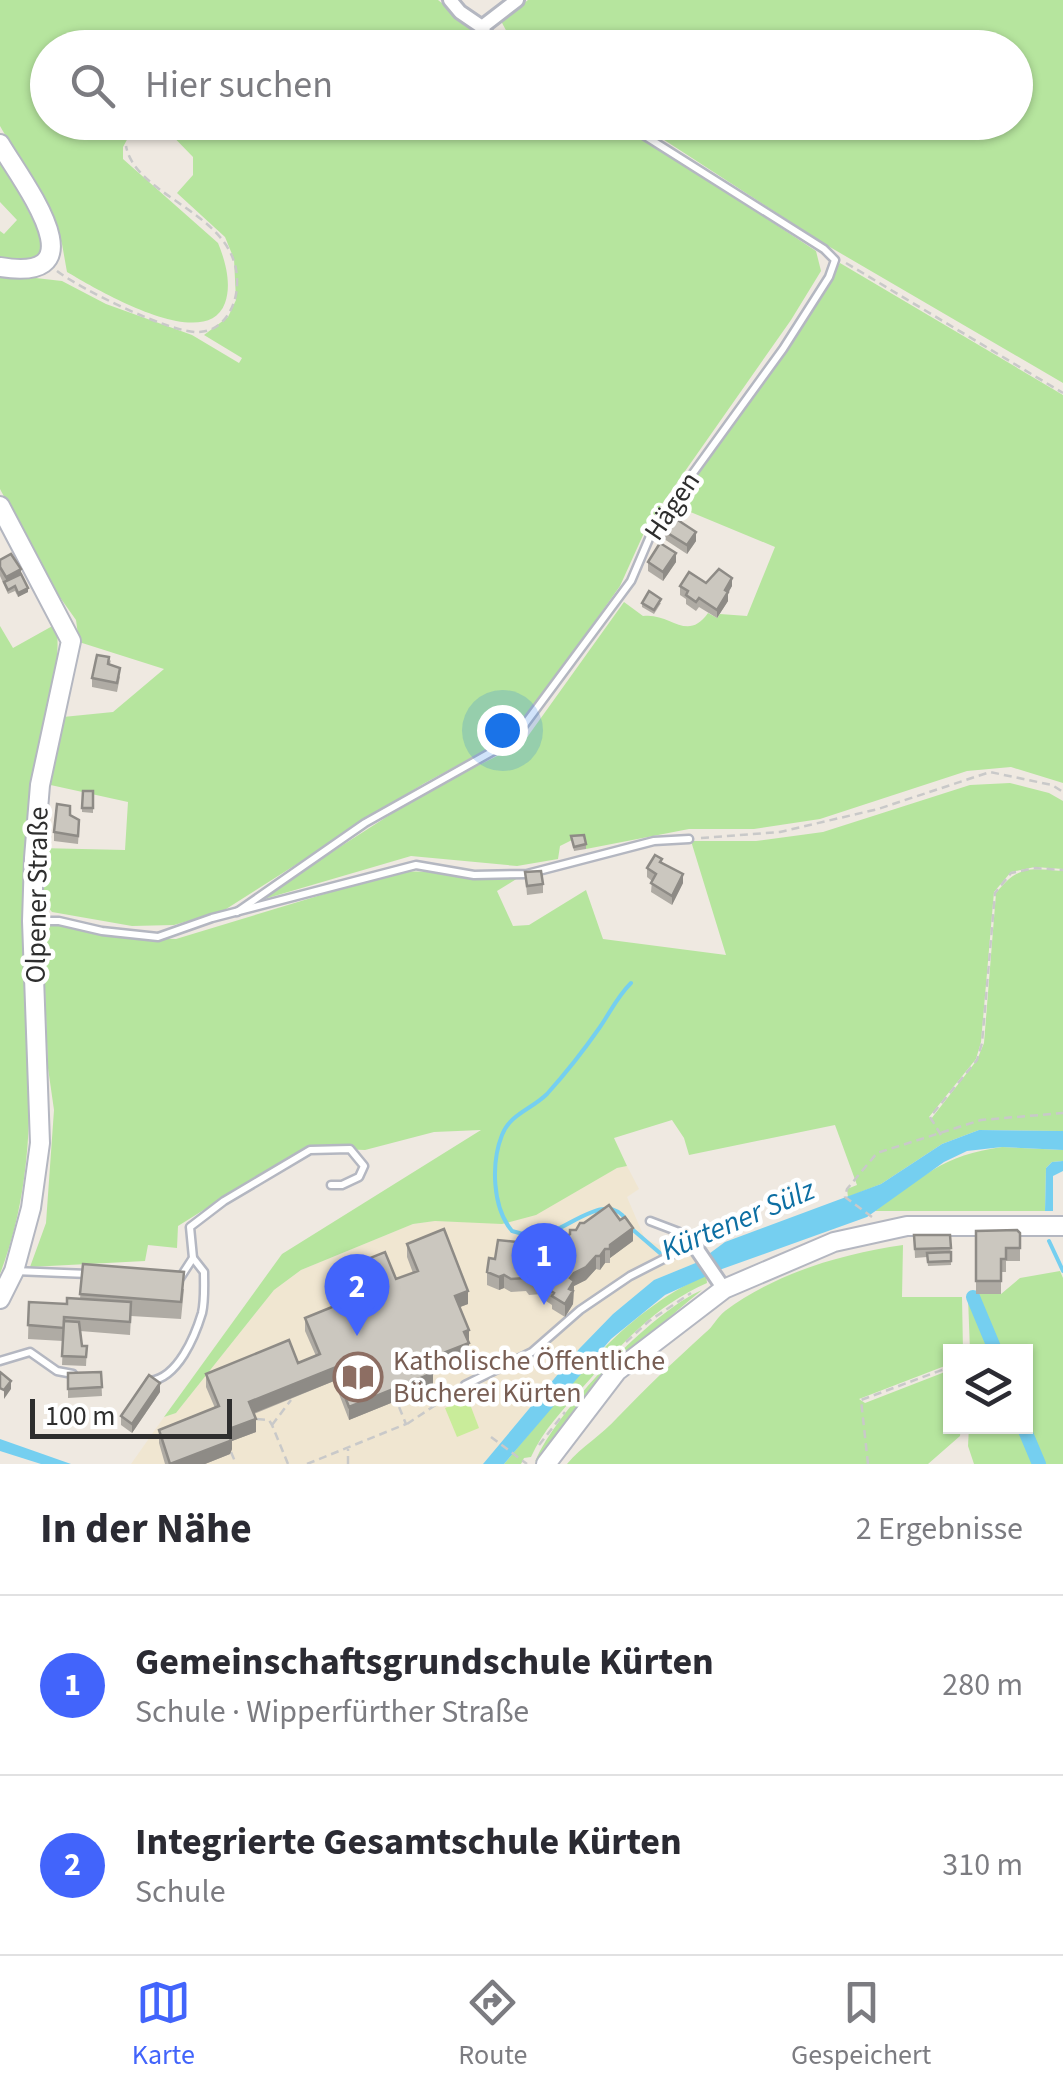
<!DOCTYPE html>
<html lang="de">
<head>
<meta charset="utf-8">
<style>
	body { margin:0; font-family:"Source Sans 3",sans-serif; background:#f2f2f3; color:#2b2b33 }
	.controls { position:absolute; right:30px; bottom:30px; display:grid; overflow:hidden; border-radius:0px; box-shadow:0 2px 8px #0004 }
	.controls button { width:90px; height:90px; display:grid; place-items:center; padding:0; border:0; border-bottom:2px solid #e1e1e2; background:#fff; color:#2b2b33; font:50px sans-serif }
	.scale { position:absolute; left:30px; bottom:25px; width:202px; box-sizing:border-box; padding-left:10px; border:5px solid #2e2e2e; border-top:0; font-size:28px; line-height:35px; white-space:nowrap; color:#2e2e2e; -webkit-text-stroke:8px #fff; paint-order:stroke }
	.you { position:absolute; left:502px; top:730px; width:35px; height:35px; margin:-25px; border:8px solid #fff; border-radius:50%; background:#1a73e8; box-shadow:0 0 0 15px #1a73e833 }
	.badge { display:grid; place-items:center; width:65px; height:65px; border-radius:50%; background:#4264fb; color:#fff; font-size:32px; font-weight:700 }
	.pin { position:absolute; translate:-50% -82px; filter:drop-shadow(0 2px 5px #0008) }
	.pin::after { content:''; position:absolute; top:52px; width:35px; height:30px; background:inherit; clip-path:polygon(0 0,100% 0,50% 100%) }
	.list { margin:0; padding:0; list-style:none }
	h2 { display:flex; justify-content:space-between; align-items:center; height:130px; margin:0; padding:0 40px; font-size:42px }
	h2 small { font-size:32px; font-weight:400; color:#7c7c81 }
	.list li { display:grid; grid-template-columns:65px 1fr auto; gap:30px; align-items:center; box-sizing:border-box; height:180px; padding:0 40px; border-top:2px solid #e1e1e2 }
	.list b { display:block; font-size:38px; white-space:nowrap }
	.list p { margin:0; font-size:32px; white-space:nowrap; color:#7c7c81 }
	.list em { font-size:32px; font-style:normal; color:#7c7c81 }
	.icon { flex:none; width:55px; height:55px; fill:none; stroke:currentColor; stroke-width:2; stroke-linecap:round; stroke-linejoin:round }
	.map { position:relative; flex:none; width:1063px; height:1464px; overflow:hidden }
	.search { position:absolute; background:#fff; box-shadow:0 2px 8px #0004; left:30px; right:30px; top:30px; height:110px; display:flex; align-items:center; gap:25px; box-sizing:border-box; padding:0 35px; border-radius:55px; color:#7c7c81; font-size:38px }
	.sheet { height:490px; background:#fff }
	nav { display:flex; justify-content:space-around; align-items:center; box-sizing:border-box; height:140px; border-top:2px solid #e1e1e2; background:#fff; font-size:28px; color:#7c7c81 }
	nav a { display:grid; justify-items:center; gap:5px }
	nav .on { color:#4264fb }
	.map>svg:first-child { display:block }
</style>
</head>
<body>
<div class="map">
<svg width="1063" height="1464" viewBox="0 0 1063 1464">
	<rect width="100%" height="100%" fill="#efe9e1"/>
	<polygon fill="#f0e6d1" points="627,1166 639,1189 627,1197 645,1239 669,1249 685,1242 698,1262 654,1280 613,1314 579,1349 483,1464 131,1464 164,1417 176,1413 274,1290 301,1270 413,1224 435,1221 506,1223 617,1168"/>
	<g fill="#b6e59e">
		<path d="M0,0H438L497,47L48,48V122L136,123L123,147V159L218,243C225,260 232,284 225,303C206,355 96,289 67,272L62,244L53,218L0,126Z"/>
		<polygon points="528,0 1063,0 1063,383 823,243 638,123 1016,122 1016,48 515,47 501,21"/>
		<polygon points="159,122 621,123 816,251 821,271 791,320 648,524 620,586 522,724 501,742 423,784 223,911 174,925 132,926 52,912 42,900 39,848 125,850 128,802 46,784 63,717 113,712 164,669 79,642 76,620 54,589 0,489 0,274 62,281 106,304 192,335 239,363 242,358 204,335 228,317 236,300 234,259 225,237 177,193 193,175 193,157"/>
		<polygon points="0,157 45,243 43,256 30,263 0,259 0,231 4,234 17,220 0,202"/>
		<path d="M840,263L1063,395V783L1011,767L967,771L820,819L754,829H689L586,849L584,840H572L560,846L558,859L517,866L411,856L254,902L427,791L523,743L624,602L643,616C670,612 687,643 708,613L717,618L720,614L747,616L775,547L676,506L800,327Z"/>
		<path d="M56,624C61,656 53,682 46,714C36,758 28,804 25,850C17,992 53,1137 0,1274V626L13,648Z"/>
		<path d="M1010,783L1049,793L1063,801V869L1035,867L1011,872L994,892L981,1042L976,1059L929,1117L931,1119L977,1060L984,1043L996,893C1019,865 1029,868 1063,871V1131L979,1130L942,1144L881,1184L848,1197L847,1189L857,1185L835,1125L689,1155L684,1138L672,1120L614,1138L627,1166L617,1168L536,1215L502,1224L435,1221L413,1224L301,1270L274,1290L176,1413L164,1417L282,1254L481,1130L434,1132L365,1150L316,1148L295,1153L178,1226L177,1248L148,1245L145,1261L30,1267L46,1223L54,1110L48,1068L43,933L52,924L131,938L176,939L397,872C437,869 477,878 518,878L497,891L513,926L529,925L586,890L603,939L726,955L691,841H756L823,832L970,785Z"/>
		<path d="M1002,1147L1063,1150V1161L1052,1162L1046,1168L1045,1211H875C922,1177 943,1155 1002,1147Z"/>
		<path d="M903,1245L902,1297H962L963,1351L950,1352V1364L859,1399L865,1403L950,1370V1426L961,1427L960,1436L928,1464H567C582,1446 602,1435 617,1418C646,1388 674,1361 705,1333C713,1327 717,1317 725,1311C776,1273 841,1254 903,1245Z"/>
		<polygon points="1060,1271 1063,1278 1063,1464 1043,1464 1026,1422 1026,1352 1001,1351 977,1294 1001,1294 1020,1278"/>
		<path d="M706,1275L707,1283C654,1306 620,1346 582,1388C563,1410 543,1430 531,1457L524,1458L521,1464H504C567,1391 616,1316 706,1275Z"/>
		<path d="M702,1290C638,1341 587,1399 535,1462C555,1412 652,1311 702,1290Z"/>
		<polygon points="968,1297 992,1351 970,1351"/>
		<polygon points="969,1427 1018,1427 1034,1464 974,1464 968,1446"/>
	</g>
	<polygon fill="#c9ec9a" points="468,1399 479,1428 457,1437 445,1408"/>
	<g fill="#75cff0">
		<polygon points="979,1130 1063,1131 1063,1150 1002,1147 967,1151 944,1162 867,1217 722,1269 665,1295 611,1339 504,1464 483,1464 579,1349 613,1314 654,1280 698,1262 725,1242 881,1184 942,1144"/>
		<polygon points="1063,1161 1063,1171 1053,1176 1053,1211 1045,1211 1046,1168 1052,1162"/>
		<polygon points="0,1439 71,1464 41,1464 0,1451"/>
	</g>
	<g fill="none" stroke-linecap="round" stroke-linejoin="round">
		<g stroke="#75cff0" stroke-width="4">
			<path d="M627,1221C605,1187 565,1235 535,1236C528,1236 520,1233 512,1231C492,1207 491,1163 502,1135C510,1114 532,1109 547,1094C565,1074 584,1050 600,1027C611,1011 617,997 631,983"/>
			<polyline points="632,1229 661,1254"/>
			<polyline points="1049,1241 1063,1271"/>
		</g>
		<g stroke="#75cff0" stroke-width="14">
			<polyline points="973,1297 996,1352"/>
			<polyline points="1023,1426 1039,1464"/>
		</g>
		<g stroke="#b4b7c1" stroke-width="11">
			<g id="lane">
				<polyline points="482,27 507,48"/>
				<polyline points="237,912 365,823 513,740 631,581 654,527 783,349 829,277 835,260 824,249 623,122"/>
				<polyline points="33,921 59,921 102,931 158,937 212,918 416,865 474,875 527,874 654,841 689,839"/>
				<polyline points="650,1221 679,1232 693,1244"/>
				<polyline points="15,1271 88,1274"/>
				<polyline points="180,1278 193,1258 190,1227 224,1201 310,1150 350,1149 364,1166 359,1177 342,1185 331,1185"/>
				<polyline points="0,1361 30,1352 57,1371 73,1374"/>
				<path d="M150,1381C178,1378 195,1336 202,1313C205,1300 204,1285 204,1272L193,1258"/>
				<polyline points="465,1385 532,1352 580,1310 630,1276 687,1247"/>
			</g>
		</g>
		<g stroke="#b4b7c1" stroke-width="18">
			<g id="street">
				<polyline points="450,0 460,12 482,27 517,0"/>
				<polyline points="688,1246 694,1245 724,1289"/>
			</g>
		</g>
		<g stroke="#b4b7c1" stroke-width="22">
			<g id="secondary">
				<path d="M0,144C23,183 102,284 0,267"/>
				<polyline points="0,506 71,641 40,785 34,858 32,921 40,1143 31,1208 14,1271 0,1299"/>
				<polyline points="546,1464 617,1371 724,1289 834,1242 907,1226 1063,1226"/>
			</g>
		</g>
		<g stroke="#c9c9c9" stroke-width="2.5" stroke-dasharray="8 5" stroke-linecap="butt">
			<polyline points="846,263 1063,393"/>
			<path d="M57,271C80,289 170,333 198,332C223,332 237,306 237,284C240,213 136,199 126,146"/>
			<polyline points="701,838 780,832 878,809 990,772 1052,785 1063,792"/>
			<polyline points="941,1135 930,1117 977,1060 982,1043 995,893 1011,873 1035,868 1063,870"/>
			<polyline points="872,1217 845,1197 847,1189 877,1153 981,1120 1063,1113"/>
			<polyline points="626,1342 649,1321 691,1293"/>
			<polyline points="257,1419 269,1420 272,1425 288,1464"/>
			<polyline points="407,1424 455,1392"/>
			<polyline points="272,1425 291,1400"/>
			<polyline points="491,1437 527,1464"/>
			<polyline points="539,1445 565,1412"/>
			<polyline points="231,1452 236,1464"/>
			<polyline points="307,1464 406,1424 397,1402"/>
			<polyline points="348,1464 348,1449"/>
			<polyline points="868,1464 861,1400 950,1367"/>
		</g>
		<use href="#lane" stroke="#fff" stroke-width="6"/>
		<use href="#street" stroke="#fff" stroke-width="12"/>
		<use href="#secondary" stroke="#fff" stroke-width="18"/>
	</g>
	<g fill="#afaba4">
		<polygon points="658,527 696,541 687,554 658,535"/>
		<polygon points="0,560 21,574 28,592 18,597 15,591 8,594 0,576"/>
		<polygon points="648,562 676,562 663,581 648,571"/>
		<polygon points="706,583 732,586 728,593 728,601 717,618 699,607 696,611 686,604 686,599 680,595 680,586"/>
		<polygon points="642,603 661,603 654,614 642,607"/>
		<polygon points="111,660 110,664 120,677 117,692 92,687 92,678"/>
		<polygon points="93,791 93,813 82,812 82,808"/>
		<polygon points="70,815 79,829 78,844 54,841 54,832"/>
		<polygon points="571,836 586,844 586,849 574,851"/>
		<polygon points="662,863 683,883 672,905 651,892 652,881 647,877 647,868"/>
		<polygon points="525,872 543,884 543,893 527,895"/>
		<polygon points="584,1223 633,1241 610,1258 610,1263 605,1263 600,1270 596,1269 586,1280 574,1286 573,1304 565,1317 552,1309 552,1305 546,1301 546,1296 542,1294 529,1295 526,1291 511,1292 504,1288 499,1290 487,1285 487,1272 495,1259 554,1246"/>
		<polygon points="976,1231 1020,1233 1020,1261 1006,1261 1006,1272 1001,1272 1001,1294 976,1294"/>
		<polygon points="914,1235 950,1235 951,1265 928,1266 927,1257 915,1258"/>
		<polygon points="407,1244 468,1304 460,1307 469,1330 469,1356 432,1371 433,1386 349,1420 334,1381 254,1414 256,1432 232,1441 232,1449 230,1454 205,1464 165,1464 159,1443 159,1430 215,1408 206,1387 206,1374 298,1363 316,1356 305,1331 305,1318 337,1305 330,1287 330,1274 396,1279 413,1273 407,1257"/>
		<polygon points="83,1264 184,1289 181,1319 131,1316 130,1335 80,1331 82,1346 87,1346 86,1366 62,1365 63,1341 28,1339 29,1302 67,1304 80,1299"/>
		<polygon points="101,1372 102,1396 68,1398 68,1373"/>
		<polygon points="160,1392 132,1433 121,1425 121,1416"/>
	</g>
	<g fill="#8e8b86">
		<polygon points="696,532 696,541 687,554 687,545"/>
		<polygon points="676,553 676,562 663,581 663,572"/>
		<polygon points="21,569 21,578 6,586 6,577"/>
		<polygon points="732,578 732,586 728,593 728,601 717,618 717,610 725,590"/>
		<polygon points="28,588 28,592 18,597 18,593"/>
		<polygon points="683,874 683,883 672,905 672,896"/>
		<polygon points="633,1228 633,1241 610,1258 610,1245"/>
		<polygon points="605,1249 605,1263 600,1270 600,1256"/>
		<polygon points="596,1256 596,1269 586,1280 574,1286 573,1304 565,1317 565,1304 570,1278 574,1273"/>
		<polygon points="504,1275 504,1288 499,1290 499,1277"/>
		<polygon points="468,1291 468,1304 455,1309 455,1296"/>
		<polygon points="469,1330 469,1356 428,1373 428,1359"/>
		<polygon points="334,1368 334,1381 249,1415 249,1402"/>
		<polygon points="433,1373 433,1386 349,1420 349,1407"/>
		<polygon points="11,1381 11,1389 4,1399 4,1390"/>
		<polygon points="160,1383 160,1392 132,1433 132,1424"/>
		<polygon points="256,1419 256,1432 232,1441 232,1449 230,1454 205,1464 173,1464 229,1429"/>
	</g>
	<g fill="#cbc7bf" stroke="#8e8b86" stroke-width="2.5">
		<polygon points="667,513 696,532 687,545 658,527"/>
		<polygon points="660,543 676,553 663,572 648,562"/>
		<polygon points="11,554 21,569 6,577 0,567 0,560"/>
		<polygon points="719,569 732,578 725,590 728,592 717,610 699,598 696,602 686,595 688,591 680,586 689,572 706,583"/>
		<polygon points="21,574 28,588 18,593 15,586 8,590 4,582"/>
		<polygon points="649,591 661,599 654,610 642,603"/>
		<polygon points="97,655 109,657 108,664 120,668 117,683 92,678"/>
		<polygon points="83,791 93,791 93,808 82,808"/>
		<polygon points="57,804 70,806 70,815 79,820 78,836 54,832"/>
		<polygon points="584,835 586,844 574,847 571,836"/>
		<polygon points="655,855 662,859 660,862 683,874 672,896 651,883 656,874 647,868"/>
		<polygon points="541,871 543,884 527,886 525,872"/>
		<polygon points="609,1205 620,1220 625,1217 633,1228 610,1245 610,1249 605,1249 600,1256 596,1256 586,1267 574,1273 570,1278 574,1281 569,1289 573,1291 565,1304 552,1296 554,1293 546,1288 548,1284 542,1280 529,1282 526,1278 511,1279 504,1275 499,1277 487,1272 489,1258 495,1259 498,1240 554,1246 570,1234 570,1230 576,1230 580,1223 584,1223"/>
		<polygon points="444,1229 468,1291 455,1296 469,1330 464,1332 469,1343 428,1359 433,1373 349,1407 334,1368 249,1402 256,1419 229,1429 232,1436 230,1441 170,1464 159,1430 219,1406 206,1374 289,1340 298,1363 320,1354 305,1318 342,1303 330,1274 385,1252 396,1279 418,1271 407,1244"/>
		<polygon points="1017,1230 1020,1233 1020,1248 1006,1248 1006,1259 1001,1259 1001,1281 976,1281 976,1231"/>
		<polygon points="914,1235 950,1235 951,1248 915,1249"/>
		<polygon points="951,1252 951,1261 928,1262 927,1253"/>
		<polygon points="83,1264 184,1272 181,1302 80,1294"/>
		<polygon points="67,1298 131,1302 130,1322 64,1317 64,1328 28,1325 29,1302 67,1304"/>
		<polygon points="64,1321 79,1322 82,1346 87,1346 86,1357 62,1356"/>
		<polygon points="0,1372 11,1381 4,1390 0,1388"/>
		<polygon points="101,1372 102,1387 68,1389 68,1373"/>
		<polygon points="149,1375 160,1383 132,1424 121,1416"/>
	</g>
	<defs>
		<g id="library-ring" transform="scale(2.5)"><circle r="9.5" fill="#fff" stroke="#8d6e63" stroke-width="1.5"/><path d="M-6-4Q-3-5.5-.7-3.5V5Q-3 3-6 4ZM6-4Q3-5.5 .7-3.5V5Q3 3 6 4Z" fill="#8d6e63"/></g>
	</defs>
	<g fill-rule="evenodd">
		<use href="#library-ring" x="358" y="1377"/>
	</g>
	<g text-anchor="middle" dominant-baseline="central" stroke-width="9" stroke-linejoin="round" paint-order="stroke">
		<g font-size="28" fill="#2e2e2e" stroke="#fff">
			<text transform="translate(672 506) rotate(-56)">Hägen</text>
			<text transform="translate(37 895) rotate(-89)">Olpener Straße</text>
		</g>
		<g font-size="28" fill="#785e54" stroke="#fff" text-anchor="start">
			<text x="393" y="1361">Katholische Öffentliche<tspan x="393" dy="32">Bücherei Kürten</tspan></text>
		</g>
		<g font-size="30" font-style="italic" fill="#0d6fa3" stroke="#fff">
			<text transform="translate(738 1220) rotate(-23)">Kürtener Sülz</text>
		</g>
	</g>
</svg>
<div class="controls">
<button><svg class="icon" aria-label="layers" viewBox="0 0 24 24"><path d="M12 4l9 5-9 5-9-5zM3 14l9 5 9-5"/></svg></button>
</div>
<div class="scale">100 m</div>
<div class="you"></div>
<div class="pin badge" style="left:544px;top:1305px">1</div>
<div class="pin badge" style="left:357px;top:1336px">2</div>
<div class="search"><svg class="icon" aria-label="search" viewBox="0 0 24 24"><circle cx="10" cy="10" r="6"/><path d="M15 15l6 6"/></svg>Hier suchen</div>
</div>
<section class="sheet">
<h2>In der Nähe<small>2 Ergebnisse</small></h2>
<ul class="list">
<li><span class="badge">1</span><div><b>Gemeinschaftsgrundschule Kürten</b><p>Schule · Wipperfürther Straße</p></div><em>280 m</em></li>
<li><span class="badge">2</span><div><b>Integrierte Gesamtschule Kürten</b><p>Schule</p></div><em>310 m</em></li>
</ul>
</section>
<nav>
<a class="on"><svg class="icon" aria-label="map" viewBox="0 0 24 24"><path d="M3 6l6-2 6 2 6-2v14l-6 2-6-2-6 2zM9 4v14M15 6v14"/></svg>Karte</a>
<a><svg class="icon" aria-label="directions" viewBox="0 0 24 24"><path d="M12 3l9 9-9 9-9-9zM9 14v-3h6M13 9l2 2-2 2"/></svg>Route</a>
<a><svg class="icon" aria-label="saved" viewBox="0 0 24 24"><path d="M7 4h10v16l-5-4-5 4z"/></svg>Gespeichert</a>
</nav>
</body>
</html>
